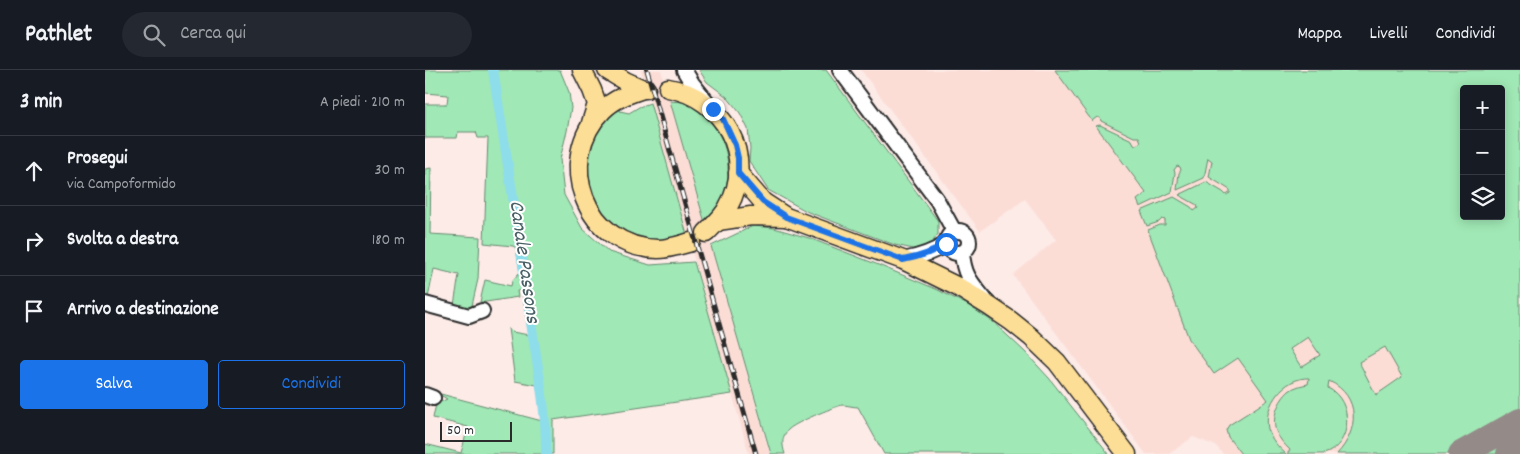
<!DOCTYPE html>
<html lang="it">
<head>
<meta charset="utf-8">
<style>
	body { margin:0; font-family:Dekko,sans-serif; background:#242831; color:#f1f3f6 }
	.controls { position:absolute; right:15px; top:15px; display:grid; overflow:hidden; border-radius:5px; box-shadow:0 2px 12px #0003 }
	.controls button { width:45px; height:45px; display:grid; place-items:center; padding:0; border:0; border-bottom:1px solid #363941; background:#171b24; color:#f1f3f6; font:25px sans-serif }
	.scale { position:absolute; left:15px; bottom:12px; width:72px; box-sizing:border-box; padding-left:5px; border:2px solid #2b2b2b; border-top:0; font-size:14px; line-height:18px; white-space:nowrap; color:#2b2b2b; -webkit-text-stroke:4px #fff; paint-order:stroke }
	.stop { position:absolute; width:15px; height:15px; margin:-11px; border:4px solid #1a73e8; border-radius:50%; background:#fff }
	.stop.end { background:#1a73e8; border-color:#fff; box-shadow:0 1px 5px #0008 }
	.list { margin:0; padding:0; list-style:none }
	h2 { display:flex; justify-content:space-between; align-items:center; height:65px; margin:0; padding:0 20px; font-size:21px }
	h2 small { font-size:16px; font-weight:400; color:#9ea1a6 }
	.list li { display:grid; grid-template-columns:32px 1fr auto; gap:15px; align-items:center; box-sizing:border-box; height:70px; padding:0 20px; border-top:1px solid #363941 }
	.list b { display:block; font-size:19px; white-space:nowrap }
	.list p { margin:0; font-size:16px; white-space:nowrap; color:#9ea1a6 }
	.list em { font-size:16px; font-style:normal; color:#9ea1a6 }
	.actions { display:flex; gap:10px; padding:15px 20px }
	.actions a { flex:1; padding:11px 0; border:1px solid #1a73e8; border-radius:5px; text-align:center; font-size:18px; color:#1a73e8 }
	.actions .main { background:#1a73e8; color:#fff }
	.icon { flex:none; width:28px; height:28px; fill:none; stroke:currentColor; stroke-width:2; stroke-linecap:round; stroke-linejoin:round }
	.map { position:relative; flex:none; width:1095px; height:384px; overflow:hidden }
	header { display:flex; align-items:center; gap:30px; box-sizing:border-box; height:70px; padding:0 25px; background:#171b24; border-bottom:1px solid #363941 }
	header strong { font-size:24px }
	nav { display:flex; gap:28px; margin-inline-start:auto; font-size:18px }
	.search { width:350px; height:45px; background:#242831; display:flex; align-items:center; gap:12px; box-sizing:border-box; padding:0 18px; border-radius:28px; color:#9ea1a6; font-size:19px }
	main { display:flex }
	aside { flex:1; background:#171b24 }
	.map>svg:first-child { display:block }
</style>
</head>
<body>
<header>
<strong>Pathlet</strong>
<div class="search"><svg class="icon" aria-label="search" viewBox="0 0 24 24"><circle cx="10" cy="10" r="6"/><path d="M15 15l6 6"/></svg>Cerca qui</div>
<nav><a>Mappa</a><a>Livelli</a><a>Condividi</a></nav>
</header>
<main>
<aside>
<h2>3 min<small>A piedi · 210 m</small></h2>
<ul class="list">
<li><svg class="icon" aria-label="ahead" viewBox="0 0 24 24"><path d="M12 20V5M6 11l6-6 6 6"/></svg><div><b>Prosegui</b><p>via Campoformido</p></div><em>30 m</em></li>
<li><svg class="icon" aria-label="right" viewBox="0 0 24 24"><path d="M7 20v-9h11M14 6l5 5-5 5"/></svg><div><b>Svolta a destra</b></div><em>180 m</em></li>
<li><svg class="icon" aria-label="arrive" viewBox="0 0 24 24"><path d="M6 21V4h12l-3 4 3 4H6"/></svg><div><b>Arrivo a destinazione</b></div></li>
</ul>
<div class="actions"><a class="main">Salva</a><a>Condividi</a></div>
</aside>
<div class="map">
<svg width="1095" height="384" viewBox="0 0 1095 384">
	<rect width="100%" height="100%" fill="#fdebe7"/>
	<filter id="ink" filterUnits="userSpaceOnUse"><feTurbulence type="fractalNoise" baseFrequency=".02" numOctaves="2"/><feDisplacementMap in="SourceGraphic" scale="10" xChannelSelector="R" yChannelSelector="G"/><feConvolveMatrix kernelMatrix="1 2 1 2 8 2 1 2 1" color-interpolation-filters="sRGB"/></filter>
	<g filter="url(#ink)">
		<g fill="#fbddd6" fill-rule="evenodd">
			<polygon points="216,0 236,0 345,384 324,384"/>
			<path d="M436,0H1095V384H798L791,376L768,367L744,384H721L588,205L631,170L600,129L555,161ZM1039,19H1076V146H1039Z"/>
		</g>
		<g fill="#a0e8b5" stroke="#668a70" fill-rule="evenodd">
			<polygon points="0,0 135,0 144,22 146,38 142,61 135,89 139,125 157,158 184,182 225,195 269,192 307,324 128,350 128,384 0,384 0,374 36,383 43,357 8,348 11,334 22,329 12,323 117,351 112,315 90,311 83,258 87,262 104,265 97,220 92,221 93,227 61,232 55,232 60,210 86,216 87,211 95,202 91,178 88,176 59,173 63,68 53,68 51,62 33,62 32,68 0,68 0,34 22,34 23,25 0,23"/>
			<polygon points="274,0 401,0 513,151 513,164 505,176 488,179 470,175 383,142 343,120 324,91 325,78 323,59 315,43 302,27 282,12"/>
			<path d="M630,0H1095V344L1026,381L1025,384H912C934,361 936,326 904,311L903,318C929,331 928,375 899,384H862L865,380C859,374 854,369 851,361C846,347 854,330 864,321C869,317 877,315 883,314L884,308C860,307 838,334 843,359C846,369 853,377 861,384H816L803,367L801,360L804,355L843,330L813,288L789,304L764,269L723,160L735,155H740V150L737,149L734,152L722,156L716,141L749,127L766,137L769,141L773,138L772,135L754,125L781,112L798,122L801,125L805,123V120L784,107L787,91L783,88L779,108L752,120L754,103L756,100L755,97L752,96L749,100L750,103L747,122L715,137L712,130L721,123L671,56L675,55L707,70L709,74L711,75L716,72L714,67H709L676,51L675,48L672,47L667,51ZM1039,19H1076V146H1039ZM883,267L895,285L876,297L865,279ZM960,277L977,307L951,325L934,292Z"/>
			<path d="M245,31C249,32 253,31 257,32C263,33 269,38 274,41C297,59 308,88 301,117C298,131 289,142 280,153Z"/>
			<polygon points="225,33 262,165 242,171 218,171 199,164 174,144 159,104 167,66 188,41 199,35 195,41 204,43 214,37"/>
			<polygon points="6,98 5,164 55,167 53,209 46,240 29,235 34,205 9,199 3,228 0,228 0,99"/>
			<path d="M328,156L349,158L384,168L451,194L511,219L541,234L567,251L600,282L624,308L684,384H459L433,337C428,337 422,335 417,335C406,338 372,352 364,359C356,366 357,375 360,384H346L286,176Z"/>
			<polygon points="1095,357 1095,384 1047,384"/>
		</g>
		<g fill="none" stroke-linecap="round" stroke-linejoin="round">
			<path stroke="#8eddeb" stroke-width="10" d="M68,0C81,84 95,168 106,252C112,296 122,340 121,384"/>
			<g stroke="#948b89" stroke-width="26">
				<polyline points="1036,384 1095,351"/>
				<polyline points="1084,384 1095,375"/>
			</g>
			<g stroke="#2b2b2b" stroke-width="18">
				<g id="minor">
					<polyline points="259,0 267,13 283,33"/>
					<polyline points="415,0 512,130 529,161"/>
					<circle cx="533" cy="172" r="11"/>
					<path d="M537,183C539,207 547,213 561,231"/>
					<path d="M478,190C495,187 507,183 521,174"/>
					<polyline points="0,234 44,246 57,241"/>
					<polyline points="0,325 8,328"/>
				</g>
			</g>
			<g stroke="#2b2b2b" stroke-width="21">
				<g id="major">
					<polyline points="157,0 167,20 172,34 166,53"/>
					<polyline points="182,0 200,11 218,19"/>
					<path d="M243,18C298,27 332,86 303,137C298,147 289,155 281,163"/>
					<path d="M221,19H218C203,24 189,29 178,40C128,90 160,178 233,179C244,179 255,175 266,172"/>
					<polyline points="313,103 338,132 361,147 478,190 533,217 564,236 586,251 606,267 632,292 702,384"/>
					<polyline points="293,151 326,146 360,147"/>
				</g>
			</g>
			<use href="#minor" stroke="#fff" stroke-width="14"/>
			<use href="#major" stroke="#fdde96" stroke-width="18"/>
			<g stroke="#2b2b2b" stroke-width="5">
				<polyline id="rail" points="222,0 331,384"/>
			</g>
			<use href="#rail" stroke="#fff" stroke-width="3" stroke-dasharray="9" stroke-linecap="butt"/>
		</g>
	</g>
	<g fill="none" stroke-linecap="round" stroke-linejoin="round" filter="url(#ink)">
		<path stroke="#1a73e8" stroke-width="6" d="M288,39L298,49L310,75L313,88V103L338,132L361,147L478,190C495,187 507,183 521,174"/>
	</g>
	<g text-anchor="middle" dominant-baseline="central" stroke-width="4" stroke-linejoin="round" paint-order="stroke">
		<g font-size="21" font-style="italic" fill="#496065" stroke="#fff">
			<text transform="translate(98 192) rotate(82)">Canale Passons</text>
		</g>
	</g>
</svg>
<div class="controls">
<button>+</button>
<button>−</button>
<button><svg class="icon" aria-label="layers" viewBox="0 0 24 24"><path d="M12 4l9 5-9 5-9-5zM3 14l9 5 9-5"/></svg></button>
</div>
<div class="scale">50 m</div>
<div class="stop" style="left:521px;top:174px"></div>
<div class="stop end" style="left:288px;top:39px"></div>
</div>
</main>
</body>
</html>
